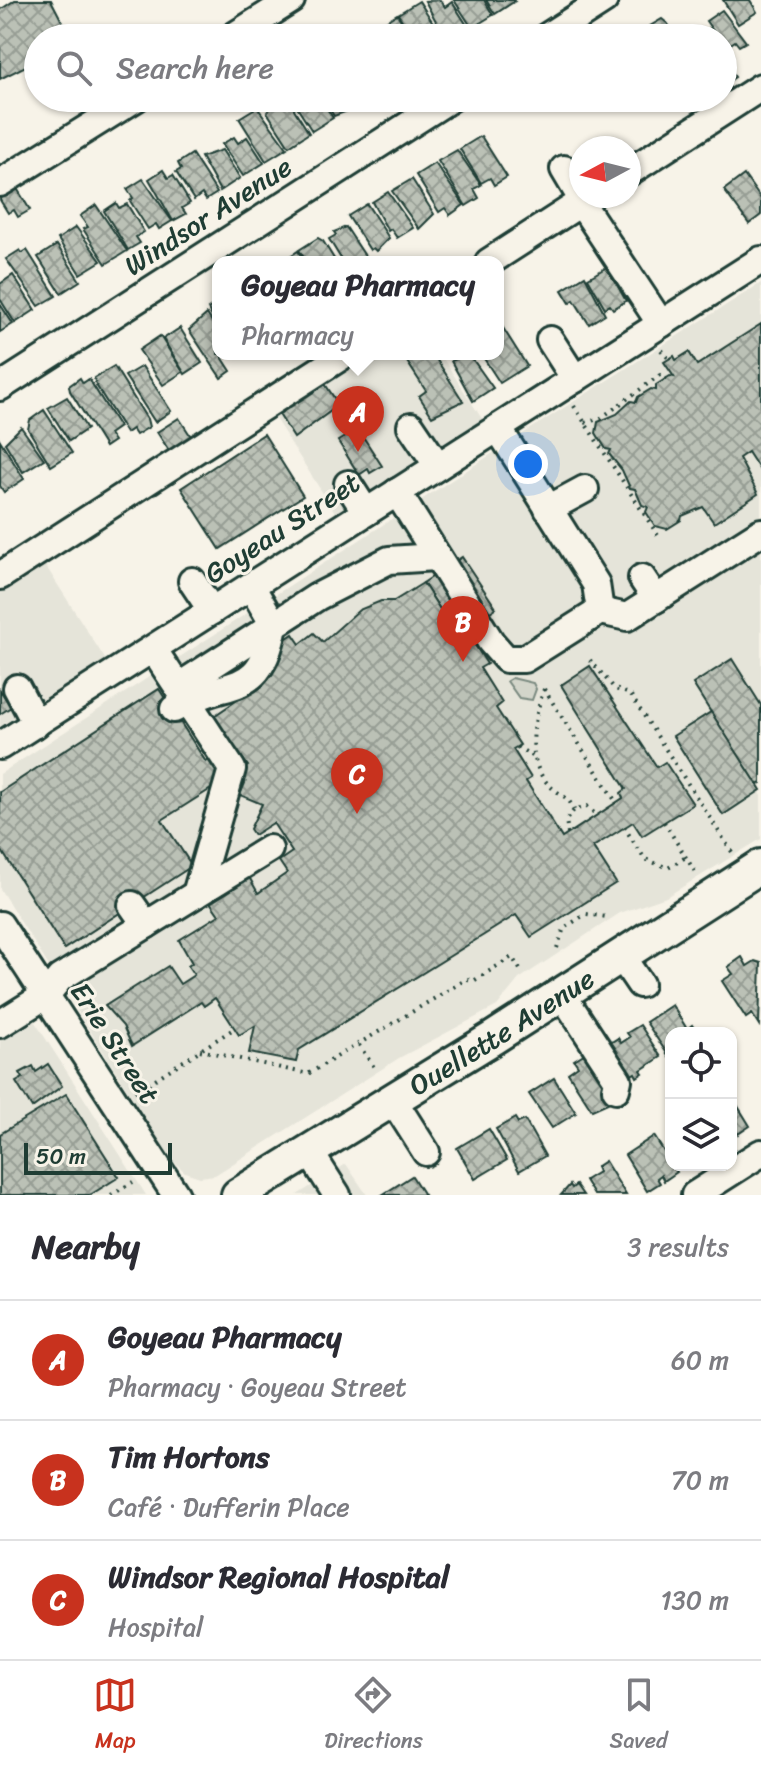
<!DOCTYPE html>
<html lang="en">
<head>
<meta charset="utf-8">
<style>
	body { margin:0; font-family:Sriracha,sans-serif; background:#f7f7f7; color:#2b2b33 }
	.controls { position:absolute; right:24px; bottom:24px; display:grid; overflow:hidden; border-radius:16px; box-shadow:0 2px 6px #0004 }
	.controls button { width:72px; height:72px; display:grid; place-items:center; padding:0; border:0; border-bottom:2px solid #e1e1e2; background:#fff; color:#2b2b33; font:40px sans-serif }
	.compass { position:absolute; left:569px; top:136px; width:72px; height:72px; border-radius:50%; background:#fff; box-shadow:0 2px 6px #0004; rotate:263deg }
	.scale { position:absolute; left:24px; bottom:20px; width:148px; box-sizing:border-box; padding-left:8px; border:4px solid #1f3d34; border-top:0; font-size:22px; line-height:28px; white-space:nowrap; color:#1f3d34; -webkit-text-stroke:6px #f7f3e8; paint-order:stroke }
	.you { position:absolute; left:528px; top:464px; width:28px; height:28px; margin:-20px; border:6px solid #fff; border-radius:50%; background:#1a73e8; box-shadow:0 0 0 12px #1a73e833 }
	.badge { display:grid; place-items:center; width:52px; height:52px; border-radius:50%; background:#c8321e; color:#fff; font-size:26px; font-weight:700 }
	.pin { position:absolute; translate:-50% -66px; filter:drop-shadow(0 2px 4px #0008) }
	.pin::after { content:''; position:absolute; top:42px; width:28px; height:24px; background:inherit; clip-path:polygon(0 0,100% 0,50% 100%) }
	.popup { position:absolute; left:212px; top:256px; width:292px; height:104px; box-sizing:border-box; display:grid; place-content:center; border-radius:16px; background:#fff; filter:drop-shadow(0 2px 6px #0005); font-size:26px; white-space:nowrap; color:#7c7c81 }
	.popup b { font-size:30px; color:#2b2b33 }
	.popup::after { content:''; position:absolute; left:50%; top:100%; margin-left:-16px; border:16px solid transparent; border-top-color:#fff }
	.list { margin:0; padding:0; list-style:none }
	h2 { display:flex; justify-content:space-between; align-items:center; height:104px; margin:0; padding:0 32px; font-size:34px }
	h2 small { font-size:26px; font-weight:400; color:#7c7c81 }
	.list li { display:grid; grid-template-columns:52px 1fr auto; gap:24px; align-items:center; box-sizing:border-box; height:120px; padding:0 32px; border-top:2px solid #e1e1e2 }
	.list b { display:block; font-size:30px; white-space:nowrap }
	.list p { margin:0; font-size:26px; white-space:nowrap; color:#7c7c81 }
	.list em { font-size:26px; font-style:normal; color:#7c7c81 }
	.icon { flex:none; width:44px; height:44px; fill:none; stroke:currentColor; stroke-width:2; stroke-linecap:round; stroke-linejoin:round }
	.map { position:relative; flex:none; width:761px; height:1195px; overflow:hidden }
	.search { position:absolute; background:#fff; box-shadow:0 2px 6px #0004; left:24px; right:24px; top:24px; height:88px; display:flex; align-items:center; gap:20px; box-sizing:border-box; padding:0 28px; border-radius:44px; color:#7c7c81; font-size:30px }
	.sheet { height:464px; background:#fff }
	nav { display:flex; justify-content:space-around; align-items:center; box-sizing:border-box; height:112px; border-top:2px solid #e1e1e2; background:#fff; font-size:22px; color:#7c7c81 }
	nav a { display:grid; justify-items:center; gap:4px }
	nav .on { color:#c8321e }
	.map>svg:first-child { display:block }
</style>
</head>
<body>
<div class="map">
<svg width="761" height="1195" viewBox="0 0 761 1195">
	<defs>
		<pattern id="building-cross-hatch" width="8" height="8" patternUnits="userSpaceOnUse" patternTransform="scale(2)"><rect width="8" height="8" fill="#bbc1b6"/><path d="M0 0l8 8M0 8l8-8" fill="none" stroke="#979e95"/></pattern>
	</defs>
	<rect width="100%" height="100%" fill="#f7f3e8"/>
	<filter id="ink" filterUnits="userSpaceOnUse"><feTurbulence type="fractalNoise" baseFrequency=".0125" numOctaves="2"/><feDisplacementMap in="SourceGraphic" scale="16" xChannelSelector="R" yChannelSelector="G"/><feConvolveMatrix kernelMatrix="1 2 1 2 8 2 1 2 1" color-interpolation-filters="sRGB"/></filter>
	<g filter="url(#ink)">
		<g fill="#e5e4d9">
			<polygon points="761,283 761,839 666,897 620,913 519,979 497,1006 399,1058 215,1175 200,1177 185,1172 172,1160 0,889 0,774 521,435"/>
			<polygon points="356,354 440,354 486,425 338,517 269,409"/>
			<polygon points="40,557 107,662 0,726 0,581"/>
			<polygon points="19,997 146,1195 0,1195 0,1010"/>
			<polygon points="346,1164 367,1195 297,1195"/>
		</g>
		<polygon fill="#d3d5ca" stroke="#79897f" stroke-width="2" points="512,678 533,683 536,689 532,700 519,698 507,681"/>
		<g fill="url(#building-cross-hatch)" stroke="#1f3d34" stroke-width="2">
			<polygon points="15,0 51,0 69,35 38,38 38,60 0,79 0,10"/>
			<polygon points="440,0 445,7 452,2 470,30 458,38 445,38 425,1"/>
			<polygon points="454,0 484,0 493,15 472,28"/>
			<polygon points="486,0 514,0 515,1 495,14"/>
			<polygon points="723,0 750,0 757,12 738,24"/>
			<polygon points="419,1 443,38 413,38 398,14"/>
			<polygon points="722,10 746,42 739,46 735,41 725,48 723,38 718,38 706,21"/>
			<polygon points="397,14 412,38 382,38 376,27"/>
			<polygon points="662,19 668,24 676,38 651,38 645,29"/>
			<polygon points="723,60 735,77 728,82 731,92 723,96"/>
			<polygon points="287,98 309,133 289,146 267,112 277,100 279,103"/>
			<polygon points="291,98 320,98 333,118 312,131"/>
			<polygon points="323,98 351,98 355,103 348,107 350,110 334,116"/>
			<polygon points="257,107 287,148 266,161 239,118"/>
			<polygon points="481,136 507,177 494,185 490,178 481,183 460,149"/>
			<polygon points="234,137 238,143 247,137 264,163 243,176 222,144"/>
			<polygon points="222,150 240,178 220,191 201,157"/>
			<polygon points="457,150 481,185 474,189 479,198 466,206 438,161"/>
			<polygon points="192,154 217,193 206,200 202,194 194,200 176,172 181,169 178,163"/>
			<polygon points="435,163 464,205 450,215 445,208 439,212 416,175"/>
			<polygon points="163,170 168,178 173,175 190,203 182,208 186,214 173,221 149,179"/>
			<polygon points="744,175 761,199 761,215 749,224 724,190"/>
			<polygon points="143,179 172,221 159,229 156,224 148,229 130,201 133,198 127,189"/>
			<polygon points="412,179 434,214 419,229 392,191"/>
			<polygon points="15,185 30,210 18,217 14,210 8,213 0,200 0,195"/>
			<polygon points="388,192 413,228 397,238 391,229 388,231 372,202"/>
			<polygon points="116,203 119,208 127,204 144,232 136,237 140,243 128,250 104,211"/>
			<polygon points="367,204 389,238 376,251 373,248 370,250 348,216"/>
			<polygon points="96,205 127,251 106,264 83,229 88,227 80,216"/>
			<polygon points="76,227 101,261 80,274 58,239"/>
			<polygon points="346,227 365,256 356,262 343,262 329,239 336,235 334,232"/>
			<polygon points="318,238 323,241 336,262 307,262 299,250"/>
			<polygon points="57,245 80,281 61,293 38,257"/>
			<polygon points="20,250 22,253 27,250 56,296 39,306 6,259"/>
			<polygon points="298,251 305,262 281,262"/>
			<polygon points="607,267 626,301 613,309 610,305 605,308 588,278"/>
			<polygon points="13,275 35,310 15,323 0,299 0,284"/>
			<polygon points="585,276 605,314 589,324 574,300 570,303 562,290"/>
			<polygon points="218,302 218,328 208,309"/>
			<polygon points="0,304 13,324 0,332"/>
			<polygon points="207,314 218,331 218,354 226,354 222,357 231,371 221,378 189,330"/>
			<polygon points="498,320 527,366 500,383 481,354 498,354"/>
			<polygon points="761,324 761,472 748,452 739,458 758,494 714,523 703,507 682,516 681,520 667,529 655,526 646,512 648,507 642,505 635,489 630,488 622,470 609,454 611,450 606,449 596,433 598,422 617,414 631,401 636,402 638,397 651,389 656,390 656,385 670,376 674,377 664,362 674,356 676,360 689,352 697,365"/>
			<polygon points="180,328 202,363 185,374 163,339"/>
			<polygon points="160,336 183,372 163,385 139,350"/>
			<polygon points="402,354 433,354 463,401 432,416 419,396 426,391"/>
			<polygon points="469,354 493,388 473,401 451,361"/>
			<polygon points="114,366 147,419 149,427 136,435 132,429 126,433 96,385 94,378"/>
			<polygon points="142,366 171,411 155,422 125,376"/>
			<polygon points="80,378 83,383 89,379 119,427 109,434 114,441 105,447 70,391 69,386"/>
			<polygon points="321,378 339,405 294,438 275,408"/>
			<polygon points="67,397 87,429 69,441 48,408"/>
			<polygon points="44,410 72,453 51,466 28,429 30,420"/>
			<polygon points="179,418 192,438 170,452 157,432"/>
			<polygon points="21,427 44,459 23,472 5,443"/>
			<polygon points="358,429 382,466 370,473 368,469 359,475 338,441"/>
			<polygon points="264,434 303,496 220,549 181,488"/>
			<polygon points="0,440 24,479 4,492 0,486"/>
			<polygon points="462,557 496,608 456,634 423,583"/>
			<polygon points="423,583 456,634 464,628 487,664 480,668 502,703 496,708 520,745 513,749 531,778 526,781 562,838 623,798 621,793 626,789 561,685 590,666 657,767 665,762 693,804 642,836 633,822 593,847 616,883 531,937 516,915 299,1050 296,1062 249,1053 255,1026 239,1035 215,998 204,1006 201,1002 132,1046 123,1026 105,1006 168,966 180,984 194,975 188,966 192,963 179,940 219,915 210,902 249,877 258,893 287,873 279,861 292,852 273,823 254,835 250,829 262,804 240,795 245,783 239,786 232,776 248,766 211,718 264,682 280,643 293,634 300,644 314,633 323,642 359,610 381,601 394,601"/>
			<polygon points="732,659 761,705 761,783 757,785 693,684"/>
			<polygon points="159,689 206,762 211,758 225,780 162,820 192,866 64,949 0,848 0,792"/>
			<polygon points="0,690 11,707 0,714"/>
			<polygon points="711,712 761,790 723,815 673,736"/>
			<polygon points="742,957 747,966 755,961 761,963 759,1025 752,1014 746,1018 722,981 733,974 728,967"/>
			<polygon points="672,1005 687,1029 692,1025 697,1033 671,1033 670,1058 646,1022"/>
			<polygon points="640,1025 661,1057 641,1070 643,1073 637,1077 635,1073 625,1079 604,1047 618,1038 621,1043 630,1037 627,1033"/>
			<polygon points="592,1049 614,1080 603,1087 612,1101 592,1110 568,1073 578,1066 574,1060"/>
			<polygon points="48,1064 62,1086 32,1108 16,1082 23,1078 20,1073 33,1066 36,1072"/>
			<polygon points="554,1078 576,1113 552,1128 529,1094"/>
			<polygon points="66,1094 119,1177 90,1195 0,1195 0,1134"/>
			<polygon points="731,1095 750,1126 738,1134 735,1129 731,1132"/>
			<polygon points="515,1118 518,1123 525,1120 545,1156 519,1171 496,1129"/>
			<polygon points="489,1129 507,1160 475,1179 457,1148"/>
			<polygon points="654,1136 677,1172 664,1181 661,1175 657,1178 660,1183 647,1191 625,1155"/>
			<polygon points="605,1161 626,1195 594,1195 585,1180 598,1172 596,1167"/>
			<polygon points="412,1176 424,1195 382,1195"/>
			<polygon points="570,1185 572,1188 576,1185 583,1195 561,1195"/>
		</g>
		<g fill="none" stroke-linecap="round" stroke-linejoin="round">
			<g stroke="#1f3d34" stroke-width="32">
				<g id="minor">
					<polyline points="231,38 291,0"/>
					<polyline points="545,38 604,0"/>
					<polyline points="564,169 583,201"/>
					<polyline points="629,172 761,87"/>
					<polyline points="0,183 136,98"/>
					<polyline points="581,203 661,324"/>
					<polyline points="489,262 591,196"/>
					<polyline points="550,340 575,379"/>
					<polyline points="0,387 451,98"/>
					<polyline points="411,426 438,466"/>
					<polyline points="498,428 596,584 600,611"/>
					<polyline points="348,484 366,512"/>
					<polyline points="397,492 491,642 506,659 524,659 600,611"/>
					<polyline points="548,509 585,489"/>
					<polyline points="0,576 345,354"/>
					<polyline points="642,578 656,599"/>
					<polyline points="192,581 212,611"/>
					<polyline points="600,611 627,617 761,532"/>
					<polyline points="153,649 232,769 196,894"/>
					<polyline points="178,687 317,597 389,560 436,557"/>
					<polyline points="17,688 36,724"/>
					<path d="M174,709C227,675 260,703 274,625L251,586"/>
					<polyline points="0,746 761,260"/>
					<polyline points="132,905 146,925"/>
					<polyline points="0,925 176,1195"/>
					<polyline points="621,956 640,984"/>
					<polyline points="562,994 618,1080 616,1089"/>
					<polyline points="0,1024 46,995 60,978 269,849"/>
					<polyline points="393,1100 426,1152"/>
					<polyline points="309,1151 337,1195"/>
					<polyline points="695,1195 761,1153"/>
				</g>
			</g>
			<g stroke="#1f3d34" stroke-width="38">
				<g id="major">
					<path id="s1" d="M238,1195L493,1038L761,866"/>
				</g>
			</g>
			<g stroke="#1f3d34" stroke-width="4" stroke-dasharray="2 6" stroke-linecap="butt">
				<polyline points="661,350 669,359"/>
				<polyline points="574,406 659,537"/>
				<polyline points="585,423 601,418 660,375 666,379"/>
				<polyline points="590,660 615,689 630,694 732,852"/>
				<path d="M544,689C534,718 524,760 549,785C560,796 568,795 574,810"/>
				<polyline points="544,689 616,802"/>
				<polyline points="517,747 534,757"/>
				<polyline points="664,822 697,875"/>
				<polyline points="624,827 645,859 668,868 686,857"/>
				<polyline points="568,834 566,820 574,810 587,806 596,815"/>
				<polyline points="557,948 564,928 586,914 607,917"/>
				<polyline points="359,1045 376,1070"/>
				<polyline points="200,1050 308,1074 467,979 475,980 512,957 521,971"/>
				<polyline points="135,1092 235,1028"/>
				<polyline points="111,1195 133,1182"/>
			</g>
			<use href="#minor" stroke="#f7f3e8" stroke-width="26"/>
			<use href="#major" stroke="#f7f3e8" stroke-width="32"/>
		</g>
	</g>
	<g text-anchor="middle" dominant-baseline="central" stroke-width="6" stroke-linejoin="round" paint-order="stroke">
		<g font-size="28" fill="#1f3d34" stroke="#f7f3e8">
			<text transform="translate(208 216) rotate(-33)">Windsor Avenue</text>
			<text transform="translate(282 528) rotate(-33)">Goyeau Street</text>
			<text stroke="none"><textPath href="#s1" startOffset="310">Ouellette Avenue</textPath></text>
			<text transform="translate(115 1043) rotate(57)">Erie Street</text>
		</g>
	</g>
</svg>
<div class="controls">
<button><svg class="icon" aria-label="locate" viewBox="0 0 24 24"><circle cx="12" cy="12" r="6"/><path d="M12 2v4M12 18v4M2 12h4M18 12h4"/></svg></button>
<button><svg class="icon" aria-label="layers" viewBox="0 0 24 24"><path d="M12 4l9 5-9 5-9-5zM3 14l9 5 9-5"/></svg></button>
</div>
<svg class="compass" viewBox="-18 -18 36 36"><path d="M0-13l5 13h-10z" fill="#e53935"/><path d="M0 13l5-13h-10z" fill="#7c7c81"/></svg>
<div class="scale">50 m</div>
<div class="you"></div>
<div class="pin badge" style="left:358px;top:452px">A</div>
<div class="popup"><b>Goyeau Pharmacy</b>Pharmacy</div>
<div class="pin badge" style="left:463px;top:662px">B</div>
<div class="pin badge" style="left:357px;top:814px">C</div>
<div class="search"><svg class="icon" aria-label="search" viewBox="0 0 24 24"><circle cx="10" cy="10" r="6"/><path d="M15 15l6 6"/></svg>Search here</div>
</div>
<section class="sheet">
<h2>Nearby<small>3 results</small></h2>
<ul class="list">
<li><span class="badge">A</span><div><b>Goyeau Pharmacy</b><p>Pharmacy · Goyeau Street</p></div><em>60 m</em></li>
<li><span class="badge">B</span><div><b>Tim Hortons</b><p>Café · Dufferin Place</p></div><em>70 m</em></li>
<li><span class="badge">C</span><div><b>Windsor Regional Hospital</b><p>Hospital</p></div><em>130 m</em></li>
</ul>
</section>
<nav>
<a class="on"><svg class="icon" aria-label="map" viewBox="0 0 24 24"><path d="M3 6l6-2 6 2 6-2v14l-6 2-6-2-6 2zM9 4v14M15 6v14"/></svg>Map</a>
<a><svg class="icon" aria-label="directions" viewBox="0 0 24 24"><path d="M12 3l9 9-9 9-9-9zM9 14v-3h6M13 9l2 2-2 2"/></svg>Directions</a>
<a><svg class="icon" aria-label="saved" viewBox="0 0 24 24"><path d="M7 4h10v16l-5-4-5 4z"/></svg>Saved</a>
</nav>
</body>
</html>
